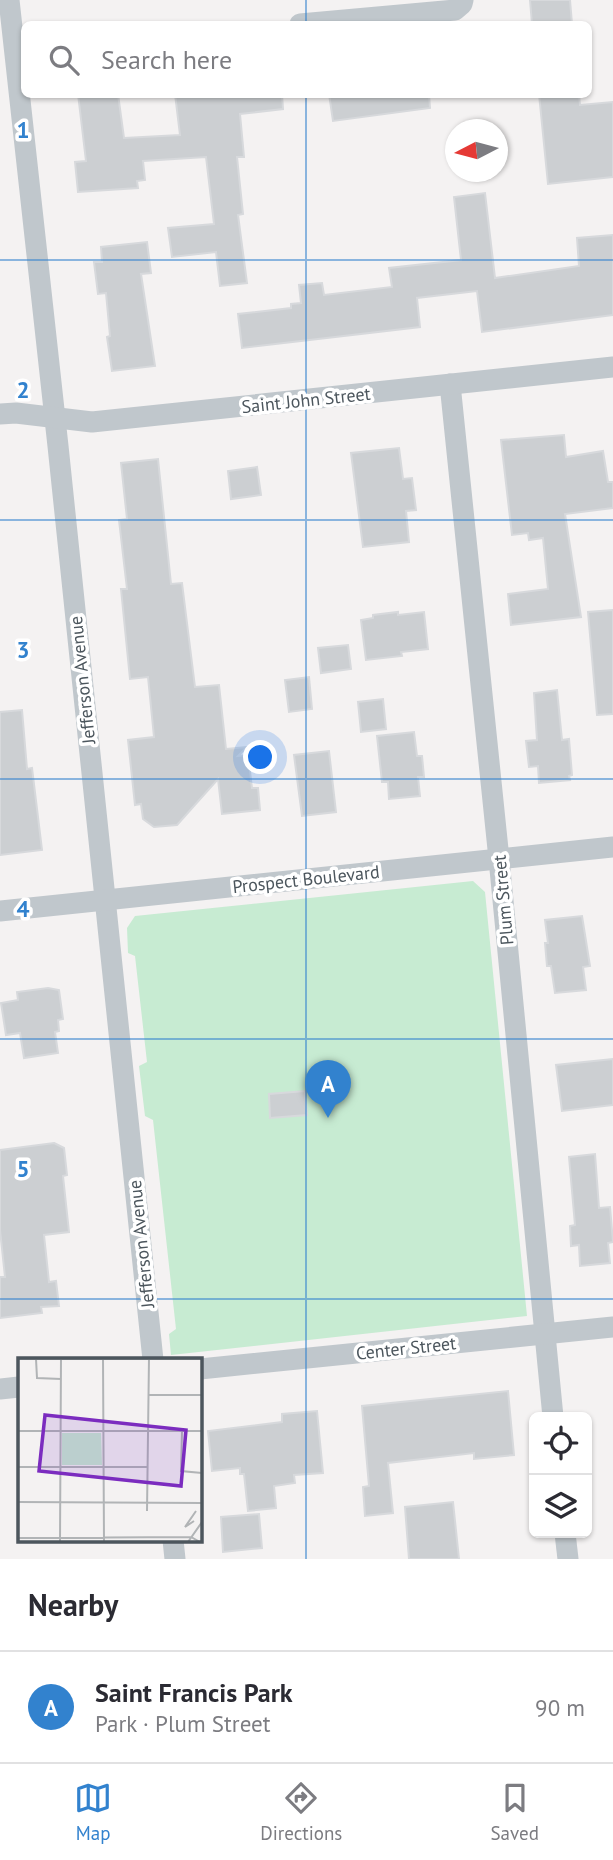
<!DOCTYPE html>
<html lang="en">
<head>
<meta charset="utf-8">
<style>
	body { margin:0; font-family:"PT Sans",sans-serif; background:#f2f2f3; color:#2b2b33 }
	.controls { position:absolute; right:21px; bottom:21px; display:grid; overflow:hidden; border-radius:10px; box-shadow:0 2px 5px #0004 }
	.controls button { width:63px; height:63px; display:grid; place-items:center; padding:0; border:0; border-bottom:2px solid #e1e1e2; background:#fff; color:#2b2b33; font:35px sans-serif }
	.compass { position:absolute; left:445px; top:119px; width:63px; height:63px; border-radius:50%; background:#fff; box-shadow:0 2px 5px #0004; rotate:264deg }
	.you { position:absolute; left:261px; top:758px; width:24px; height:24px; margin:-18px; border:5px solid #fff; border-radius:50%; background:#1a73e8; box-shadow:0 0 0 10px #1a73e833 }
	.badge { display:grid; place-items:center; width:46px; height:46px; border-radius:50%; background:#3282ce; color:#fff; font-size:23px; font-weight:700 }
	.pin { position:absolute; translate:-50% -58px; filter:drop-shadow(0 2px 4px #0008) }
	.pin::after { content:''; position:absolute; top:37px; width:24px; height:21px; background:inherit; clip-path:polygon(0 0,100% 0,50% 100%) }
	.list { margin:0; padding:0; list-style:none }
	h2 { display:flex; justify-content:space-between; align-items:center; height:91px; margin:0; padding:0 28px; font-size:30px }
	h2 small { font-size:23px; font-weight:400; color:#7c7c81 }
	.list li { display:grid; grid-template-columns:46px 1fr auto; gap:21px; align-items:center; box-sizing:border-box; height:112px; padding:0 28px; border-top:2px solid #e1e1e2 }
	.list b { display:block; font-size:26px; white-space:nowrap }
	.list p { margin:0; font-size:23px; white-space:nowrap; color:#7c7c81 }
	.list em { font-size:23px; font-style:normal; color:#7c7c81 }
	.icon { flex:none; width:38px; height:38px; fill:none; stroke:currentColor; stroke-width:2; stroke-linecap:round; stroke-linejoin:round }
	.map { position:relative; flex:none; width:613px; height:1559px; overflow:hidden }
	.search { position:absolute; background:#fff; box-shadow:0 2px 5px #0004; left:21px; right:21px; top:21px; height:77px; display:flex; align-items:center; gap:18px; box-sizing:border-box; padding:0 24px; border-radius:10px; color:#7c7c81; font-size:26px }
	.sheet { height:203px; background:#fff }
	nav { display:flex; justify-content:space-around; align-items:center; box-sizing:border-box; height:98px; border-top:2px solid #e1e1e2; background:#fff; font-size:19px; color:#7c7c81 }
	nav a { display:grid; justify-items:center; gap:4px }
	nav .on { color:#3282ce }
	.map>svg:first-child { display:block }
</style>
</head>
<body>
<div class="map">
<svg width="613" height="1559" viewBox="0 0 613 1559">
	<rect width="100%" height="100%" fill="#f4f2f2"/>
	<polygon fill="#c7ebd2" points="473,881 485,892 527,1316 171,1355 169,1334 176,1329 153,1120 145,1116 139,1066 147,1062 135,956 128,953 127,928 135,916"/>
	<g fill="#cccfd2" stroke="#d7d9dc" stroke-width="2">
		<polygon points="530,0 570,0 572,24 532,24"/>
		<polygon points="78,94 118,94 124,138 180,135 175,94 282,94 283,109 240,114 244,157 237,157 243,214 238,215 247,283 220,286 216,252 172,257 168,228 214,224 206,157 143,161 145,180 137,181 138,188 78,192 75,162 86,161"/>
		<polygon points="329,94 429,94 430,108 333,121"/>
		<polygon points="539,94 579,94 580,105 613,102 613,177 548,184"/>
		<polygon points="485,193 495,278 579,266 577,238 613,235 613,315 482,332 477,291 417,298 420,327 242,348 238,314 291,308 291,304 301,303 299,285 322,283 324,295 392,287 389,268 461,260 454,197"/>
		<polygon points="147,242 151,273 141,274 155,366 112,371 107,337 110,336 106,293 98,294 94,262 102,262 101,247"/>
		<polygon points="564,435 566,457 603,451 608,482 613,482 613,508 565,514 581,617 511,625 508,594 548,589 543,538 529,540 528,533 512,535 501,440"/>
		<polygon points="399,448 403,479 412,478 416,510 406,511 409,542 363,547 351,453"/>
		<polygon points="158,459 171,584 182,583 195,687 219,685 226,749 247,747 238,756 248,755 252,788 258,788 260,810 222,814 218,779 177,825 154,827 143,819 141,804 135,805 128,740 154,737 148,677 130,679 121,589 127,589 119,520 127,519 121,463"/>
		<polygon points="257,467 261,495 231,499 228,471"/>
		<polygon points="613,610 613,714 597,715 588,612"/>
		<polygon points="398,612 398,615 424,612 428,649 401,652 402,656 366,660 361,620 373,618 373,615"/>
		<polygon points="348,645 351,669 321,673 318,648"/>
		<polygon points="309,677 312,709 289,712 285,680"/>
		<polygon points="557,690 562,740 569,739 572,775 569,776 570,780 539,783 538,766 529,767 526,741 537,740 534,693"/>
		<polygon points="383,699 386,729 361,732 358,702"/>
		<polygon points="22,710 27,769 32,768 42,850 0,855 0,712"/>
		<polygon points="414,732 417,756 422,756 424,777 418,777 420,796 389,799 388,782 382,782 377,736"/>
		<polygon points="329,751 336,812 302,816 294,755"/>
		<polygon points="582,916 590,966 583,967 586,990 555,993 551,966 547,966 545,943 548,943 545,920"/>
		<polygon points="48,988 59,990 63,1019 58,1020 59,1031 55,1032 58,1053 24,1058 20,1033 6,1035 1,1003 18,1000 17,992"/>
		<polygon points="613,1059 613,1105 562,1111 556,1065"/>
		<polygon points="305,1091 307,1115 270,1118 269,1094"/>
		<polygon points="54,1143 64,1148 67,1175 63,1176 69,1232 44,1235 49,1282 56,1281 59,1306 41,1307 42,1313 0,1318 0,1277 5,1277 0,1230 0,1150"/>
		<polygon points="595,1154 599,1208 610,1207 613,1242 608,1243 610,1263 580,1266 579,1245 571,1246 570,1226 575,1225 569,1157"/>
		<polygon points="508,1391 514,1455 474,1459 474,1453 388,1463 393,1513 365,1516 363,1487 369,1486 362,1406"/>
		<polygon points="317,1411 323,1473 294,1475 295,1483 274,1486 276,1508 248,1511 244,1474 240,1474 240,1468 212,1471 208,1431 282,1422 282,1414"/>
		<polygon points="453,1502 459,1559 409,1559 405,1507"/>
		<polygon points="259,1514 262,1548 223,1552 221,1517"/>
	</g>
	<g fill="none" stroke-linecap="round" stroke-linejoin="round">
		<g stroke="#c0c7cc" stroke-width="21">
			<polyline points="9,0 58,446 153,1360"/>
			<polyline points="300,24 455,10 462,4 463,0"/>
			<polyline points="450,384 499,859 553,1417"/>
			<polyline points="0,414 16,413 92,422 613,367"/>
			<polyline points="0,911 613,847"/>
			<polyline points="200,1369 613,1327"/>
			<polyline points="0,1389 19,1387"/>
			<polyline points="565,1533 568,1559"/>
			<polyline points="173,1540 175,1559"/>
		</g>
	</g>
	<path fill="none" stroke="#3282ce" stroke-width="2" stroke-opacity="0.55" d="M306,0V24M306,94V1559M0,260H613M0,520H613M0,779H613M0,1039H613M0,1299H613"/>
	<g text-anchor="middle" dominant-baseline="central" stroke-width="7" stroke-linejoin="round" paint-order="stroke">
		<g font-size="18" fill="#4c565d" stroke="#fff">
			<text transform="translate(306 400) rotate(-6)">Saint John Street</text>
			<text transform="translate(82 680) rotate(-96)">Jefferson Avenue</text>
			<text transform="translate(306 879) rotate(-6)">Prospect Boulevard</text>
			<text transform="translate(503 900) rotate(-95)">Plum Street</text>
			<text transform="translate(141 1244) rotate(-96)">Jefferson Avenue</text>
			<text transform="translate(406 1348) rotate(-6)">Center Street</text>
		</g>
	</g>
	<g transform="translate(18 1358)">
		<rect width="184" height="184" fill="#f4f2f2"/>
		<path d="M44,75H83L84,107H44Z" fill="#c7ebd2"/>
		<path fill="none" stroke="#b1b4b6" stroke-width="2" d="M85,0L86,184M0,1H184M18,1L19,20L43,21M131,37H184M0,73H184M164,73L163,113L184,115M0,109H129M0,144L184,145M129,153L131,0M176,163L167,169L178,153M0,180L173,179L182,184M42,184L43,0M170,184L184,164"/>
		<path fill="#7b2cbf" fill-opacity="0.15" stroke="#7b2cbf" stroke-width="3.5" d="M27,57L168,72L163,128L21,113Z"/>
		<rect width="184" height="184" fill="none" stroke="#4c565d" stroke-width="3.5"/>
	</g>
	<g font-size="23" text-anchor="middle" font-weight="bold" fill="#3282ce" stroke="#fff" stroke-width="7" stroke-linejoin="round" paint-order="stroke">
		<text x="23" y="138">1</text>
		<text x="23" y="398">2</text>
		<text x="23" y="658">3</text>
		<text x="23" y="917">4</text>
		<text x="23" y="1177">5</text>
	</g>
</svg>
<div class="controls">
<button><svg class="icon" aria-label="locate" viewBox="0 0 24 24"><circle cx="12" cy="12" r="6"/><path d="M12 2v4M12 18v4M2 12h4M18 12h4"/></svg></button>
<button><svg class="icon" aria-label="layers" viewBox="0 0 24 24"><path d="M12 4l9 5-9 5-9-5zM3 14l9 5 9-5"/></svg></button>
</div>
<svg class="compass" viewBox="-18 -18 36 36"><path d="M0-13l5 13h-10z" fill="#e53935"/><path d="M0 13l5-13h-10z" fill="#7c7c81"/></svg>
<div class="you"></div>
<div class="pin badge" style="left:328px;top:1118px">A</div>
<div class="search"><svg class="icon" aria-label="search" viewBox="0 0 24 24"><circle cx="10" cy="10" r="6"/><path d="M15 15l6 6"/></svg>Search here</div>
</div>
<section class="sheet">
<h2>Nearby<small></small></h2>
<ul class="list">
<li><span class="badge">A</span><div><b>Saint Francis Park</b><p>Park · Plum Street</p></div><em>90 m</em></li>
</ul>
</section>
<nav>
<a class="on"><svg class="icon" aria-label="map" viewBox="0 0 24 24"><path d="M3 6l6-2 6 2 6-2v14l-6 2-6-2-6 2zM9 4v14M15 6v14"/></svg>Map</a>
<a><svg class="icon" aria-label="directions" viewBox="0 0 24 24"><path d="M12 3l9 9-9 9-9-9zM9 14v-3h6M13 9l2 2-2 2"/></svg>Directions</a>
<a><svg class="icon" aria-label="saved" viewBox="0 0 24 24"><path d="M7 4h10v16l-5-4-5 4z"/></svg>Saved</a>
</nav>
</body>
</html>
